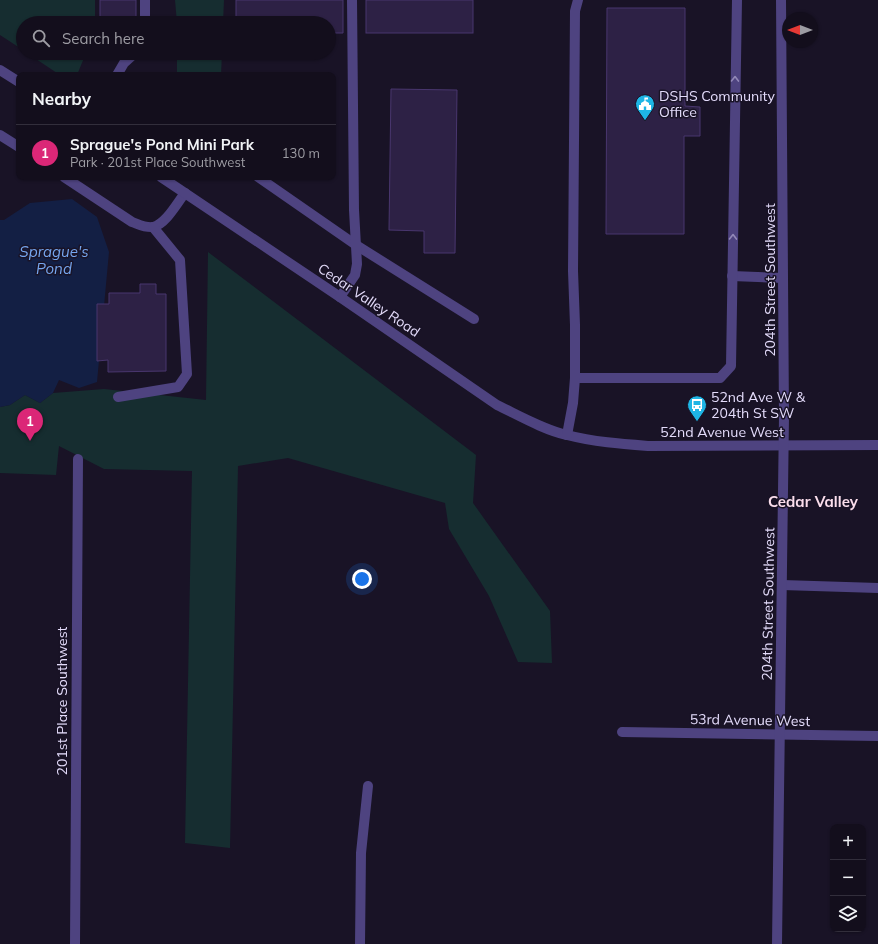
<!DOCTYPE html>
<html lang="en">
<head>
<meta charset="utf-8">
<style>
	body { margin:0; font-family:Mulish,sans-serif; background:#201c29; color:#f1f3f6 }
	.controls { position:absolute; right:12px; bottom:12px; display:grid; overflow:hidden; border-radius:8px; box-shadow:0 1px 3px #0004 }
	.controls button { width:36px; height:36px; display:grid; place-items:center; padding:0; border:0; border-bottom:1px solid #322e3b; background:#130e1c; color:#f1f3f6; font:20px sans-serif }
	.compass { position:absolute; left:782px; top:12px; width:36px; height:36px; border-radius:50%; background:#130e1c; box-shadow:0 1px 3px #0004; rotate:270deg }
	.you { position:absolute; left:362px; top:579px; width:14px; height:14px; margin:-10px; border:3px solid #fff; border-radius:50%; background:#1a73e8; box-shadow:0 0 0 6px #1a73e833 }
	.badge { display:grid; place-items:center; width:26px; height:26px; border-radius:50%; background:#db2777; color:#fff; font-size:13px; font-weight:700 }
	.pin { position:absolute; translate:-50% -33px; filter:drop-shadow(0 1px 2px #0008) }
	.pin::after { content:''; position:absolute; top:21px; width:14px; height:12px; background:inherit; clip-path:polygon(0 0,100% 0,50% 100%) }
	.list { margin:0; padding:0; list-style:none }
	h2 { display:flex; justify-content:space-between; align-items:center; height:52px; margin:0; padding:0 16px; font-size:17px }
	h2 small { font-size:13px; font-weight:400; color:#9d9ca3 }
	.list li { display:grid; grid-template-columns:26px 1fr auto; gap:12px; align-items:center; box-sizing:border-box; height:56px; padding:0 16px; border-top:1px solid #322e3b }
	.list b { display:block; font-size:15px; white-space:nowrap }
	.list p { margin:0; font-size:13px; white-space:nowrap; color:#9d9ca3 }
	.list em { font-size:13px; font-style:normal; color:#9d9ca3 }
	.icon { flex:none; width:22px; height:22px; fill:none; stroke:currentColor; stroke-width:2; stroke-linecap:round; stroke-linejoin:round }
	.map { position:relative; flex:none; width:878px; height:944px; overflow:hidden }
	.search { position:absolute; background:#130e1c; box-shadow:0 1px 3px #0004; left:16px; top:16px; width:320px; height:44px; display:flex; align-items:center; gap:10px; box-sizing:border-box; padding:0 14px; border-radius:22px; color:#9d9ca3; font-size:15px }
	.panel { position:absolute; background:#130e1c; box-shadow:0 1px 3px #0004; left:16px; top:72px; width:320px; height:108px; border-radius:8px }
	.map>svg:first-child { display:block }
</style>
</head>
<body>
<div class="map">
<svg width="878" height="944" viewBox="0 0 878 944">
	<rect width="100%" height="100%" fill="#191326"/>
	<g fill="#162d30">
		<polygon points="0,0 95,0 95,23 23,23 23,50 0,35"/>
		<polygon points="175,0 224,0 223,23 177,23"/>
		<polygon points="27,53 86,53 77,75 60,75"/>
		<polygon points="177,53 222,53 221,75 177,75"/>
		<polygon points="208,252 476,455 473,503 550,611 552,663 518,662 489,596 449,529 445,503 288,458 238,466 230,848 185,843 192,471 104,469 59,446 56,475 0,473 0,407 10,405 25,395 40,403 53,393 104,389 206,400"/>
	</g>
	<polygon fill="#131f44" points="72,199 97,217 109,252 97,382 79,388 59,380 53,393 40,403 25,395 10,405 0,407 0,220 4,220 30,203"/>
	<g fill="#2d2145" stroke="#49366e">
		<rect x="100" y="0" width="36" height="23"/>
		<polygon points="236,0 343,0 343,33 329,33 329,23 236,23"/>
		<rect x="366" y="0" width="107" height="33"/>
		<polygon points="607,8 685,8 685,106 700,107 700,136 684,136 684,234 606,234"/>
		<polygon points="391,89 457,90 455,253 424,253 424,231 389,230"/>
		<polygon points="140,284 156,284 156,294 166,294 166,371 108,372 108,360 97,361 97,304 109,304 109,293 140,293"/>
	</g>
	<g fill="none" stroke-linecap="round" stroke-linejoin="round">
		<g stroke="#4e4380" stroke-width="10">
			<polyline points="145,0 145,23"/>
			<polyline points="0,70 19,82"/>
			<polyline points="117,75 124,63 135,53"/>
			<polyline points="0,135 19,147"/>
			<path d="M64,177L132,222C138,224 145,228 153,227C166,224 177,203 185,193"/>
			<path d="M161,177L340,297L497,405C518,415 544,430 567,435C594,442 622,444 649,446L878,445"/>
			<polyline points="258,177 356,245 474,319"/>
			<polyline points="732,276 783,278"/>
			<polyline points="340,297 355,275 357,264 354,210 352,0"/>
			<polyline points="575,378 720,378 731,366 737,0"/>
			<polyline points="118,397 178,387 187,374 180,260 153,227"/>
			<polyline points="567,435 573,403 575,378 575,325 573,271 575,11 578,0"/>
			<polyline points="782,585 878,588"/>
			<polyline points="622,732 878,736"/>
			<polyline points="75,944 78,459"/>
			<polyline points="360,944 361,853 368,786"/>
			<polyline points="777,944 784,416 781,0"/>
		</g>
	</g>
	<defs><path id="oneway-chevron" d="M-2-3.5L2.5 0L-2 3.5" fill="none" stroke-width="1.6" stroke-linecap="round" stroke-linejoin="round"/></defs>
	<g stroke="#9288b7">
		<use href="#oneway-chevron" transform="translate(735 79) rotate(-89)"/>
		<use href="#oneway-chevron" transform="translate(733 237) rotate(-89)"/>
	</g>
	<defs>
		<g id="civic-pin" transform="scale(1)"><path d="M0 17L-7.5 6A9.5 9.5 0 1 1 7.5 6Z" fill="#1eb5e5" stroke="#191326"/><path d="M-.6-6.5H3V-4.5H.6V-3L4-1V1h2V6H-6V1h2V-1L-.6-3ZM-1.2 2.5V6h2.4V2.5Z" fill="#fff"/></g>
		<g id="bus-pin" transform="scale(1)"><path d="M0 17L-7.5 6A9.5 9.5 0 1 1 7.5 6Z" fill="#1eb5e5" stroke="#191326"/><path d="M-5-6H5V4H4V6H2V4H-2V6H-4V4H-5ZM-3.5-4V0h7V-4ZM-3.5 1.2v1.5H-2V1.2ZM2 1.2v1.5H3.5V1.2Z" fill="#fff"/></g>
	</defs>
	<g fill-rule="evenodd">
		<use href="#civic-pin" x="645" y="104"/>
		<use href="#bus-pin" x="697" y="405"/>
	</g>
	<g text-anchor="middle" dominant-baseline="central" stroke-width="3" stroke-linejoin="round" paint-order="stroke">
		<g font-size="14" fill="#e4dcfb" stroke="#191326" text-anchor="start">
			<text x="659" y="96">DSHS Community<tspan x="659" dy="16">Office</tspan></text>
			<text x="711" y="397">52nd Ave W &amp;<tspan x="711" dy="16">204th St SW</tspan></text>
		</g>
		<g font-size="14" fill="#e4dcfb" stroke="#191326">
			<text transform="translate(770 280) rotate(-90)">204th Street Southwest</text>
			<text transform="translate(369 300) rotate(34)">Cedar Valley Road</text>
			<text x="722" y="432">52nd Avenue West</text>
			<text transform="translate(768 604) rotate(-89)">204th Street Southwest</text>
			<text transform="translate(62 701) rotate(-90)">201st Place Southwest</text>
			<text transform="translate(750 720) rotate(1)">53rd Avenue West</text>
		</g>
		<g font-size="15" font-style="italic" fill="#76a6ef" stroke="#191326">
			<text x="54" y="251">Sprague's<tspan x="54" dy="17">Pond</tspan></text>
		</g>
		<g font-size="15" font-weight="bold" fill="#fbdeec" stroke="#191326">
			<text x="813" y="501">Cedar Valley</text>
		</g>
	</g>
</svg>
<div class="controls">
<button>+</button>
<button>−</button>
<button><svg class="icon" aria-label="layers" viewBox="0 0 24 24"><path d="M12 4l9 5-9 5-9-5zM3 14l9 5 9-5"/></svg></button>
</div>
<svg class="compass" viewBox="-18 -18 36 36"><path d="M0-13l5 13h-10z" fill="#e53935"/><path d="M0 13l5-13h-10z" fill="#9d9ca3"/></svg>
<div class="you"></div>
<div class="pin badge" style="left:30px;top:441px">1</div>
<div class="search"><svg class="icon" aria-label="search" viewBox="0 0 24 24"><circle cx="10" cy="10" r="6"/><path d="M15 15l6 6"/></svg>Search here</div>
<section class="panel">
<h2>Nearby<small></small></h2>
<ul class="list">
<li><span class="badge">1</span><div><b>Sprague's Pond Mini Park</b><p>Park · 201st Place Southwest</p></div><em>130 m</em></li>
</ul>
</section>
</div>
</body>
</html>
